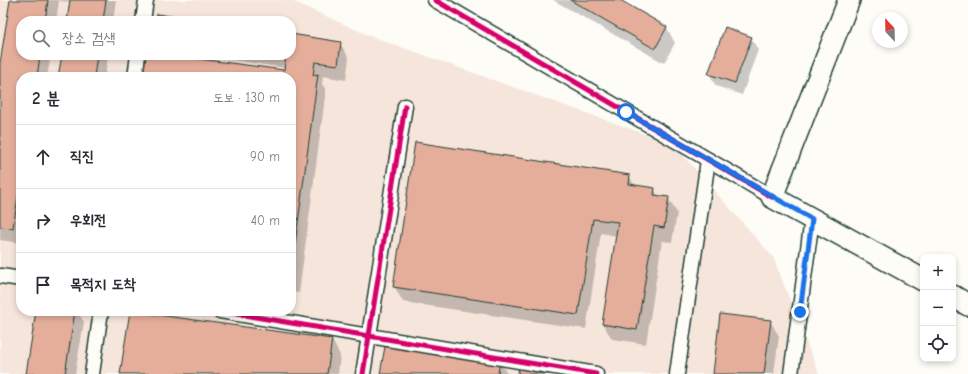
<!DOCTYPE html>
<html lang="ko">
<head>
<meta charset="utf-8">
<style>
	body { margin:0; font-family:"Comic Neue","Poor Story",sans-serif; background:#f7f7f7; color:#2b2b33 }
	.controls { position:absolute; right:12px; bottom:12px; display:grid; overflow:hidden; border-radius:8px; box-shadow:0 2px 6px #0003 }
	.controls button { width:36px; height:36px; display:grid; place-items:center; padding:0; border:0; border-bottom:1px solid #e1e1e2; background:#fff; color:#2b2b33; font:20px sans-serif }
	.compass { position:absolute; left:872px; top:12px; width:36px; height:36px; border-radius:50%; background:#fff; box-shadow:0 2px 6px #0003; rotate:338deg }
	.stop { position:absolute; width:12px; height:12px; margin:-9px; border:3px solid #1a73e8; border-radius:50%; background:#fff }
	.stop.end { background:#1a73e8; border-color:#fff; box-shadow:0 1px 4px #0008 }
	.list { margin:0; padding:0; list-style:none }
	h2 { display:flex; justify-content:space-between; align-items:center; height:52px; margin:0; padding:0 16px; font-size:17px }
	h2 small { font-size:13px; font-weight:400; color:#7c7c81 }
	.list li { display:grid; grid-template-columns:26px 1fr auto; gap:12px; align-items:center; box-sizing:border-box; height:64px; padding:0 16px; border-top:1px solid #e1e1e2 }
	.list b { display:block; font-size:15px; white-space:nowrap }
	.list em { font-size:13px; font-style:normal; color:#7c7c81 }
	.icon { flex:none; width:22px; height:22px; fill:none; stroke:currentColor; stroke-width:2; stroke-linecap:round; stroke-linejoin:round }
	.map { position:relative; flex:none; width:968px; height:374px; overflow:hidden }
	.search { position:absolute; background:#fff; box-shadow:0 2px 6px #0003; left:16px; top:16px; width:280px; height:44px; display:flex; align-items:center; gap:10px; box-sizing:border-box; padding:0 14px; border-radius:16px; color:#7c7c81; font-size:15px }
	.panel { position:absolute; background:#fff; box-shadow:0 2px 6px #0003; left:16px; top:72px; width:280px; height:244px; border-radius:16px }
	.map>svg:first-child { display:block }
</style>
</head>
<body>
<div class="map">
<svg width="968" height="374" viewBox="0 0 968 374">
	<rect width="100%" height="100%" fill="#fdfcf7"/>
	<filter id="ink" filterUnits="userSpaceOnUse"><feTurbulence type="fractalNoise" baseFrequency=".025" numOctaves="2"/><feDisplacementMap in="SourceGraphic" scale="8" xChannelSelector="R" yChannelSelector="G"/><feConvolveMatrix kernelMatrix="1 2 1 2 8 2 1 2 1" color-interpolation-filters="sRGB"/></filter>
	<g filter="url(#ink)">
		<path fill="#f6e5db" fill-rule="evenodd" d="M0,0H290L370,36L673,144L773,257L819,374H0ZM21,21H291V55H21ZM21,77H291V311H21Z"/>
		<g fill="#0003">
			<polygon points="11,0 116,0 113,21 68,21 71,2 59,1 56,21 21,21 21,55 51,55 47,77 21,77 21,243 0,240 0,70"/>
			<polygon points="553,0 618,0 667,28 675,43 664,63"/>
			<polygon points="291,35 340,43 349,58 346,80 323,76 322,84 326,90 299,293 291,292 291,77 143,77 146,55 161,55 284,71 285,68 199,55 291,55"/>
			<polygon points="751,38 758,50 742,95 716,86 709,74"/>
			<polygon points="63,55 108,55 105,77 59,77"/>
			<polygon points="629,176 635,186 654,189 659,197 668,198 677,213 672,242 662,241 646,344 612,339 603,324 617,236 601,233 586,329 403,302 394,286"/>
			<polygon points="37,311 77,311 84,322 75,374 27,374"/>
			<polygon points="131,311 332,340 340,355 338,374 121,374"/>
			<polygon points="770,321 779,336 774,374 714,374"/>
			<polygon points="500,361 507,374 381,374"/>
		</g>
		<g fill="#e5ae9b" stroke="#1f3d34">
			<polygon points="10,0 48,0 45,21 21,21 21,55 40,55 37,77 21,77 21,178 13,228 0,227 0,63"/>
			<polygon points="70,0 106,0 103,21 67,21"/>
			<polygon points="570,0 620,0 667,27 655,49"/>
			<polygon points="157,14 203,21 156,21"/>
			<polygon points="725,27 752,37 735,83 708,74"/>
			<polygon points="291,34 341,42 338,65 315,62 313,75 318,74 291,274 291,77 142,77 145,55 169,55 284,70 286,55 291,55"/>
			<polygon points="62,55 97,55 94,77 58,77"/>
			<polygon points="415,142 630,175 629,184 655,188 654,195 669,197 664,228 654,226 637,330 602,324 618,222 593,219 578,315 393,287"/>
			<polygon points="36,311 75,311 65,374 26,374"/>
			<polygon points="130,311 332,339 327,374 120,374"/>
			<polygon points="720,314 771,320 764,374 713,374"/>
			<polygon points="386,341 500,360 498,374 380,374"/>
			<polygon points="519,364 590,374 518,374"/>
		</g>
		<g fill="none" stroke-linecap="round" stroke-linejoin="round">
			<g stroke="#1f3d34" stroke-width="17">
				<g id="street">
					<polyline points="435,0 772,197"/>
					<polyline points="143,21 146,0"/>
					<polyline points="135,77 138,55"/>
					<polyline points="1,276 21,279"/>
					<polyline points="220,311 596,374"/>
					<polyline points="92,374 101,311"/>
					<polyline points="363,374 405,106"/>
					<polyline points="677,374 708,160"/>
					<polyline points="791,374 812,219"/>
				</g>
			</g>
			<g stroke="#1f3d34" stroke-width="24">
				<g id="secondary">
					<polyline points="849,0 772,197 923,280"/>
					<polyline points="953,296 968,305"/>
				</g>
			</g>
			<use href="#street" stroke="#fdfcf7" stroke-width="14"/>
			<use href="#secondary" stroke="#fdfcf7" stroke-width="21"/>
			<g stroke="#fdfcf7" stroke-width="8">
				<g id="cycleway">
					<polyline points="435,0 772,197"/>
					<polyline points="220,311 596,374"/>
					<polyline points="363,374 405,106"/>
				</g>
			</g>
			<use href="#cycleway" stroke="#d6006c" stroke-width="5"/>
		</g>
	</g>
	<g fill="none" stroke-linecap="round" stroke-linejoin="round" filter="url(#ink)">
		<polyline stroke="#1a73e8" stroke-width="5" points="626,112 812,219 800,312"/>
	</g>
</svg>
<div class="controls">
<button>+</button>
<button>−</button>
<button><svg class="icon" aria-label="locate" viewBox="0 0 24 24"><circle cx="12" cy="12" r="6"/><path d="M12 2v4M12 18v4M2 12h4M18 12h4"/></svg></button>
</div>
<svg class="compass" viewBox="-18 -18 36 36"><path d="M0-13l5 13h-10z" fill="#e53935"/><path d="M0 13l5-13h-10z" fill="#7c7c81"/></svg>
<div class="stop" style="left:626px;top:112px"></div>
<div class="stop end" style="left:800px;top:312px"></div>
<div class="search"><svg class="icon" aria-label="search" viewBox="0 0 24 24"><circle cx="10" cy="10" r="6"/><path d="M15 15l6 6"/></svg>장소 검색</div>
<section class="panel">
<h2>2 분<small>도보 · 130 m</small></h2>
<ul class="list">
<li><svg class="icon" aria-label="ahead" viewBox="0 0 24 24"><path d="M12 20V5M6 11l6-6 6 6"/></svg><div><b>직진</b></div><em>90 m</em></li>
<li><svg class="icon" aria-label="right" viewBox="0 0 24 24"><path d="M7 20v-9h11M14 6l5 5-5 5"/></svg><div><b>우회전</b></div><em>40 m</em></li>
<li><svg class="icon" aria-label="arrive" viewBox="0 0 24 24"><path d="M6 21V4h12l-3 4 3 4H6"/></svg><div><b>목적지 도착</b></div></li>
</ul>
</section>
</div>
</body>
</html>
